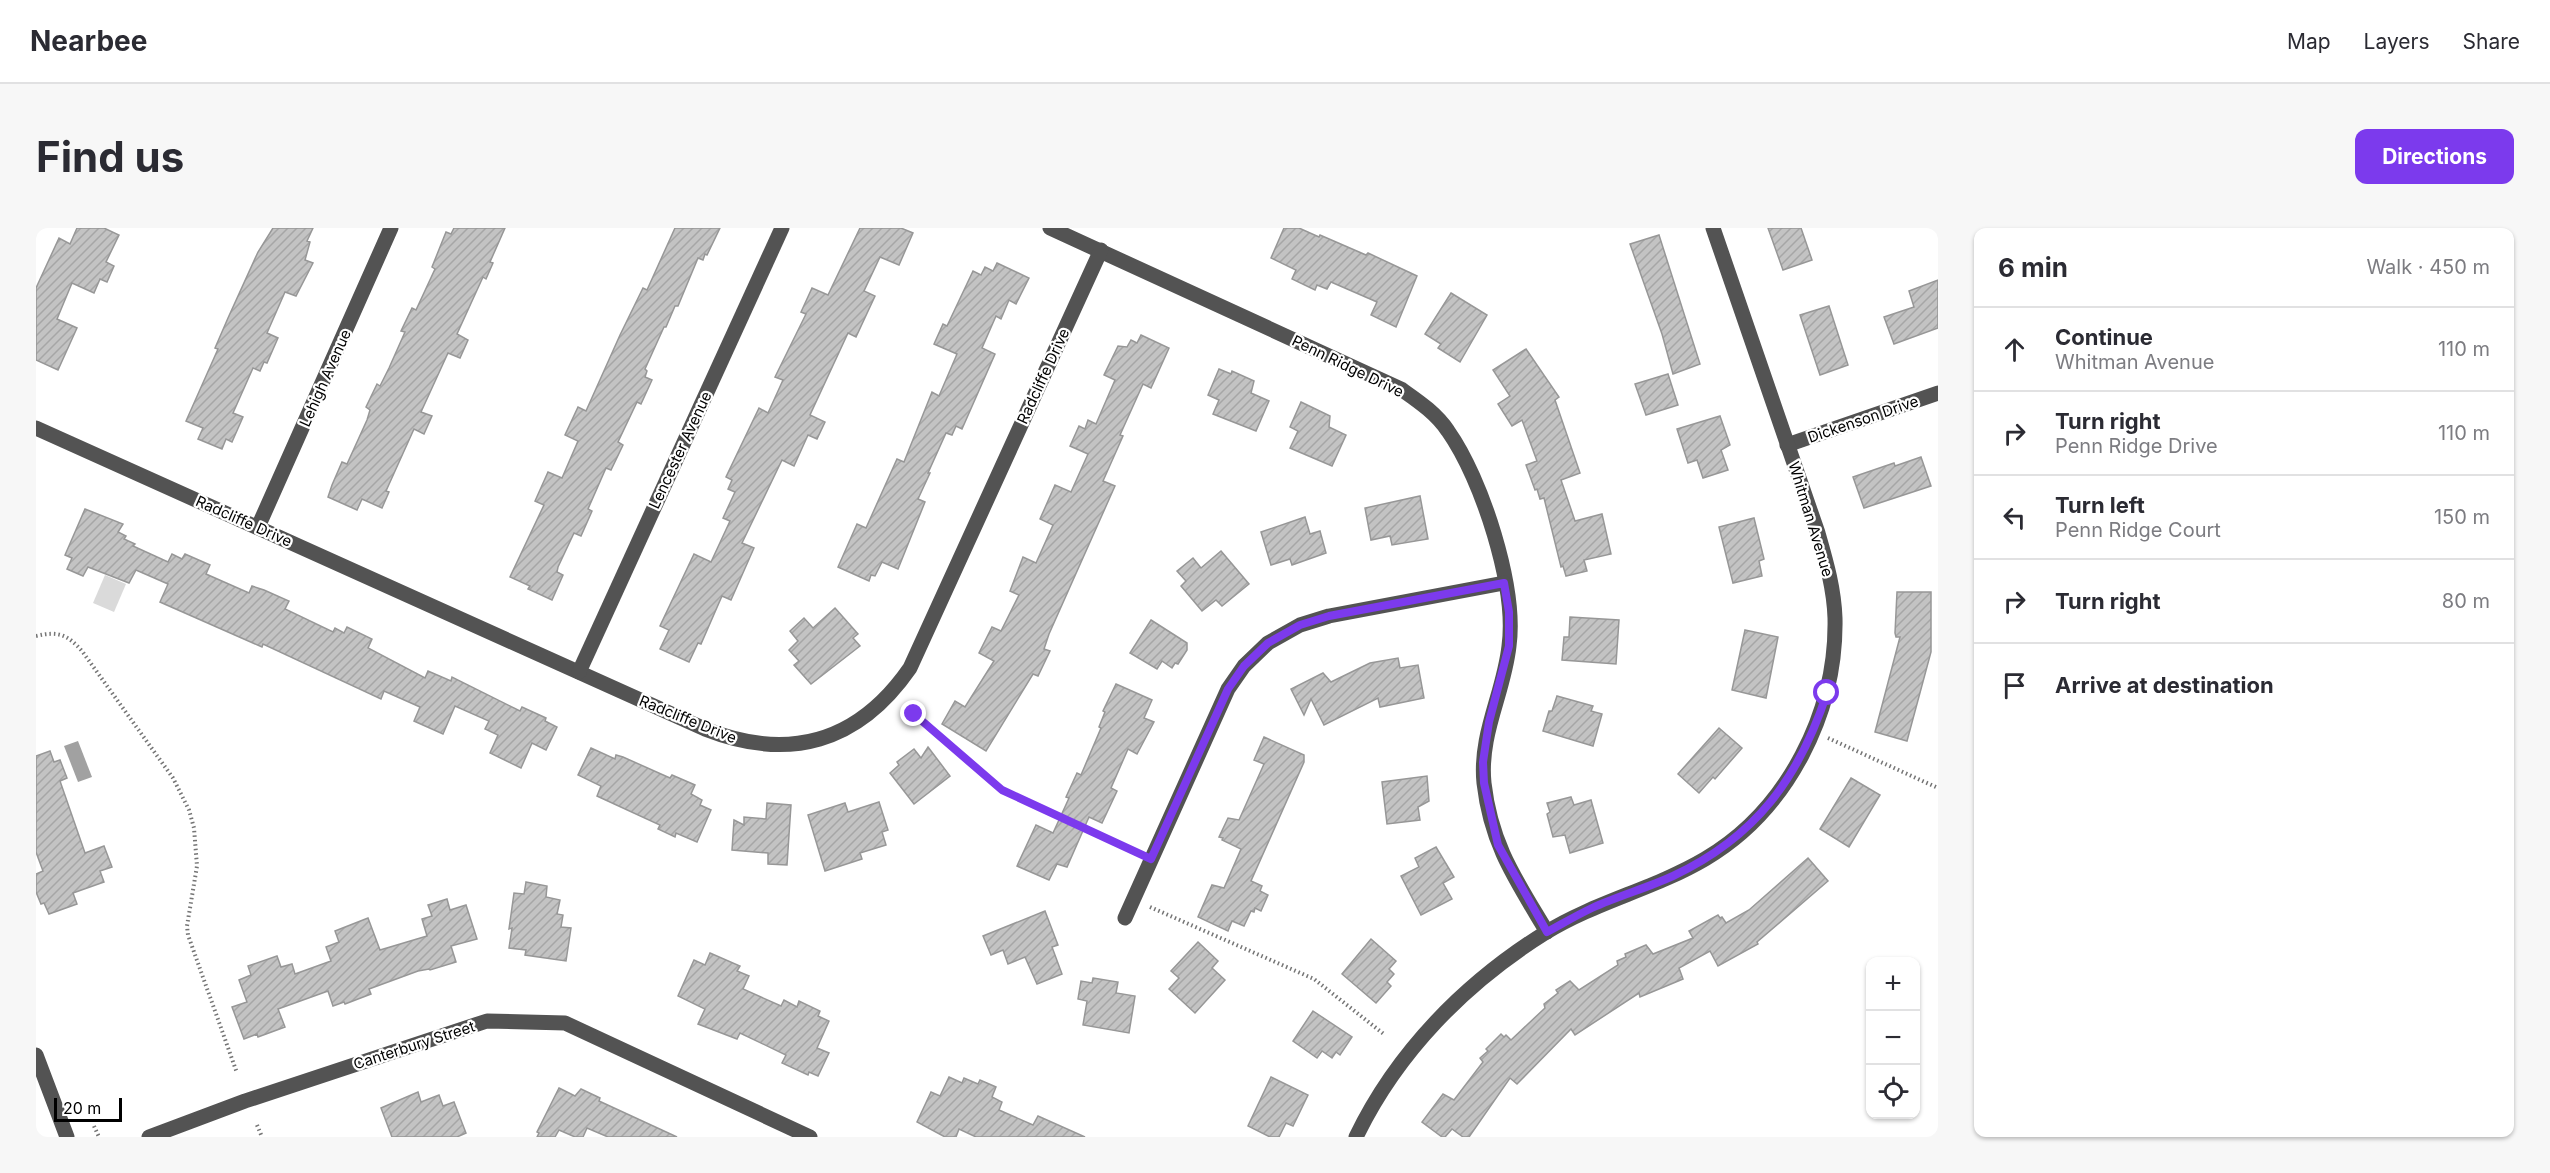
<!DOCTYPE html>
<html lang="en">
<head>
<meta charset="utf-8">
<style>
	body { margin:0; font-family:Inter,sans-serif; background:#f7f7f7; color:#2b2b33 }
	.controls { position:absolute; right:18px; bottom:18px; display:grid; overflow:hidden; border-radius:12px; box-shadow:0 2px 4px #0004 }
	.controls button { width:54px; height:54px; display:grid; place-items:center; padding:0; border:0; border-bottom:2px solid #e1e1e2; background:#fff; color:#2b2b33; font:30px sans-serif }
	.scale { position:absolute; left:18px; bottom:15px; width:68px; box-sizing:border-box; padding-left:6px; border:3px solid #000; border-top:0; font-size:16px; line-height:21px; white-space:nowrap; color:#000; -webkit-text-stroke:4px #fff; paint-order:stroke }
	.stop { position:absolute; width:18px; height:18px; margin:-14px; border:4px solid #7c3aed; border-radius:50%; background:#fff }
	.stop.end { background:#7c3aed; border-color:#fff; box-shadow:0 2px 6px #0008 }
	.list { margin:0; padding:0; list-style:none }
	h2 { display:flex; justify-content:space-between; align-items:center; height:78px; margin:0; padding:0 24px; font-size:26px }
	h2 small { font-size:20px; font-weight:400; color:#7c7c81 }
	.list li { display:grid; grid-template-columns:39px 1fr auto; gap:18px; align-items:center; box-sizing:border-box; height:84px; padding:0 24px; border-top:2px solid #e1e1e2 }
	.list b { display:block; font-size:22px; white-space:nowrap }
	.list p { margin:0; font-size:20px; white-space:nowrap; color:#7c7c81 }
	.list em { font-size:20px; font-style:normal; color:#7c7c81 }
	.icon { flex:none; width:33px; height:33px; fill:none; stroke:currentColor; stroke-width:2; stroke-linecap:round; stroke-linejoin:round }
	.map { position:relative; flex:none; width:1902px; height:909px; overflow:hidden; border-radius:12px }
	header { display:flex; align-items:center; gap:36px; box-sizing:border-box; height:84px; padding:0 30px; background:#fff; border-bottom:2px solid #e1e1e2 }
	header strong { font-size:28px }
	nav { display:flex; gap:33px; margin-inline-start:auto; font-size:21px }
	.intro { display:flex; align-items:center; justify-content:space-between; box-sizing:border-box; height:144px; padding:0 36px }
	h1 { margin:0; font-size:42px }
	.button { padding:15px 27px; border-radius:12px; background:#7c3aed; color:#fff; font-size:21px; font-weight:700 }
	main { display:flex; gap:36px; padding:0 36px }
	aside { flex:1; background:#fff; border-radius:12px; box-shadow:0 2px 4px #0004 }
	.map>svg:first-child { display:block }
</style>
</head>
<body>
<header>
<strong>Nearbee</strong>
<nav><a>Map</a><a>Layers</a><a>Share</a></nav>
</header>
<div class="intro"><h1>Find us</h1><a class="button">Directions</a></div>
<main>
<div class="map">
<svg width="1902" height="909" viewBox="0 0 1902 909">
	<defs>
		<pattern id="building-hatch" width="6" height="6" patternUnits="userSpaceOnUse" patternTransform="scale(1.5)"><rect width="6" height="6" fill="#c3c3c3"/><path d="M-1 1l2-2M0 6l6-6M5 7l2-2" fill="none" stroke="#a6a6a6"/></pattern>
	</defs>
	<rect width="100%" height="100%" fill="#fff"/>
	<polygon fill="#dadada" points="69,347 90,356 78,384 57,375"/>
	<polygon fill="#a1a1a1" points="42,513 56,549 42,554 28,518"/>
	<g fill="url(#building-hatch)" stroke="#979797" stroke-width="1.5">
		<polygon points="41,0 68,0 83,7 70,34 78,38 71,54 64,51 58,65 36,55 21,91 41,100 22,142 0,132 0,60 23,10 34,16"/>
		<polygon points="237,0 277,0 271,13 274,14 269,32 277,35 260,68 249,64 231,105 242,110 231,135 228,134 224,143 217,140 197,185 207,189 196,214 190,211 186,221 162,211 167,200 150,193 182,121 179,120 192,90 222,24"/>
		<polygon points="418,0 469,0 454,34 457,35 450,51 447,49 421,106 432,112 424,130 412,125 385,184 396,188 388,206 378,201 350,263 353,264 346,280 326,271 321,282 292,269 296,257 306,234 311,236 331,192 334,182 330,179 341,156 344,158 353,140 369,104 365,103 376,80 380,82 399,41 396,39 410,4 415,6"/>
		<polygon points="639,0 684,0 671,27 669,26 667,32 662,30 642,78 639,78 630,99 628,99 609,141 611,143 609,149 616,152 605,176 601,174 582,214 587,217 575,242 570,240 552,281 556,283 545,308 538,305 522,339 521,344 527,347 516,372 492,361 494,358 474,349 508,277 499,273 512,244 526,250 542,213 529,207 542,179 550,183 584,107 607,60 611,62"/>
		<polygon points="824,0 865,0 877,5 863,37 844,29 828,63 839,68 820,109 812,105 774,187 789,194 781,211 772,207 758,238 746,232 706,315 718,320 695,372 686,368 665,416 662,415 653,434 624,421 633,402 624,398 658,326 675,334 694,293 687,290 699,264 692,261 696,252 690,249 723,180 732,185 747,152 739,149 770,86 765,84 776,60 792,67"/>
		<polygon points="1248,0 1263,0 1283,9 1284,7 1330,27 1332,25 1381,48 1360,99 1335,87 1341,74 1295,54 1291,61 1281,57 1279,62 1256,51 1260,42 1235,30"/>
		<polygon points="1732,0 1765,0 1776,32 1747,42"/>
		<polygon points="1623,7 1664,136 1637,146 1626,106 1594,16"/>
		<polygon points="961,35 993,50 980,76 973,72 965,91 960,88 946,120 959,126 926,201 920,198 916,207 910,205 892,245 894,245 882,271 889,274 862,341 846,334 839,348 835,347 833,353 802,339 821,296 830,300 861,231 868,234 896,164 903,168 921,126 898,116 907,96 911,98 937,43 945,47 949,39 957,43"/>
		<polygon points="1902,52 1902,100 1858,116 1848,89 1878,79 1873,63"/>
		<polygon points="1415,65 1451,87 1424,134 1402,120 1405,116 1389,106"/>
		<polygon points="1793,78 1812,137 1784,147 1764,87"/>
		<polygon points="1105,107 1133,120 1115,160 1107,156 1084,207 1087,208 1067,253 1079,258 1013,406 1008,421 1014,423 1002,448 997,446 950,523 906,496 919,473 929,479 958,433 943,425 956,399 965,403 983,367 974,363 987,329 1000,335 1017,297 1004,291 1019,257 1035,264 1052,226 1034,218 1043,198 1049,201 1052,192 1060,196 1079,152 1068,147 1082,118 1091,119 1095,112 1101,115"/>
		<polygon points="1490,121 1523,169 1519,172 1544,245 1525,252 1539,293 1566,286 1575,326 1548,332 1551,343 1530,348 1527,338 1525,339 1508,270 1504,271 1501,261 1499,262 1490,237 1501,233 1486,192 1476,198 1462,176 1474,168 1457,142"/>
		<polygon points="1183,141 1195,146 1196,143 1218,153 1215,165 1233,173 1220,203 1177,186 1183,172 1172,167"/>
		<polygon points="1632,146 1642,177 1610,187 1599,156"/>
		<polygon points="1265,174 1294,188 1293,199 1310,207 1296,238 1254,220 1262,203 1254,199"/>
		<polygon points="1684,188 1694,217 1685,222 1692,242 1667,250 1661,232 1652,235 1641,201"/>
		<polygon points="1885,229 1895,258 1828,280 1817,249 1858,235 1859,238"/>
		<polygon points="1384,268 1392,311 1356,317 1354,308 1335,312 1329,280"/>
		<polygon points="49,281 87,296 82,304 90,308 88,311 99,316 97,318 132,334 136,326 146,331 149,326 174,337 170,346 213,365 216,358 228,362 253,373 249,381 297,404 299,400 308,405 311,399 336,411 332,420 389,450 392,443 415,453 416,449 484,483 486,479 510,490 509,493 521,499 510,522 496,515 485,540 454,525 462,507 449,501 453,493 419,478 407,506 378,493 384,479 348,463 345,471 227,416 226,419 124,374 132,356 100,342 93,355 52,339 47,348 31,341 36,330 29,327"/>
		<polygon points="1269,289 1274,306 1284,303 1290,325 1256,337 1254,331 1235,337 1225,304"/>
		<polygon points="1718,290 1728,331 1723,333 1726,348 1697,355 1683,299"/>
		<polygon points="1185,323 1213,356 1186,378 1180,372 1166,383 1145,358 1150,353 1141,343 1157,330 1165,340"/>
		<polygon points="1861,364 1895,364 1895,424 1871,513 1839,504 1864,409 1860,409 1859,405"/>
		<polygon points="799,380 822,406 817,410 824,418 775,456 758,437 763,433 753,422 762,413 754,403 768,390 777,400"/>
		<polygon points="1534,389 1583,392 1580,436 1526,432 1528,409 1533,409"/>
		<polygon points="1115,392 1151,415 1151,422 1142,436 1139,435 1136,440 1126,433 1121,441 1094,425"/>
		<polygon points="1709,402 1742,409 1730,470 1696,462"/>
		<polygon points="1362,430 1364,440 1382,437 1388,470 1344,479 1342,470 1288,497 1275,471 1268,487 1255,461 1287,445 1295,454 1334,435"/>
		<polygon points="1080,456 1116,472 1108,490 1118,494 1101,526 1092,521 1075,560 1081,563 1066,595 1053,589 1031,639 1021,636 1013,652 981,638 1000,597 1017,605 1033,570 1030,569 1041,545 1045,547 1065,500 1063,499 1069,484 1067,483"/>
		<polygon points="1521,468 1557,478 1555,483 1566,486 1557,518 1507,503 1513,483 1516,483"/>
		<polygon points="1683,500 1706,520 1679,551 1677,549 1663,565 1642,546"/>
		<polygon points="1228,509 1268,527 1268,534 1215,653 1226,658 1224,663 1232,667 1225,683 1219,680 1218,684 1215,683 1208,698 1196,693 1192,703 1162,689 1176,657 1188,660 1205,621 1186,612 1187,610 1183,609 1192,590 1203,592 1228,536 1218,532"/>
		<polygon points="892,519 914,548 878,576 854,545 863,537 861,534 878,521 885,530"/>
		<polygon points="555,520 579,531 580,527 587,529 634,550 636,547 659,557 655,566 666,572 664,577 675,582 661,614 640,605 639,609 622,601 624,597 561,568 565,558 542,547"/>
		<polygon points="14,523 18,534 24,532 31,550 24,553 49,625 68,618 76,639 64,643 68,654 37,665 41,676 13,686 8,675 5,676 0,664 0,646 7,643 0,624 0,528"/>
		<polygon points="1391,548 1393,573 1382,579 1384,592 1351,596 1346,554"/>
		<polygon points="1815,550 1844,567 1813,619 1784,601"/>
		<polygon points="1535,569 1538,577 1555,572 1567,615 1534,625 1529,607 1517,609 1511,586 1514,584 1511,575"/>
		<polygon points="843,574 852,602 846,604 850,617 824,625 826,631 789,643 772,587 809,575 812,584"/>
		<polygon points="731,575 755,577 751,637 732,636 732,625 696,622 698,592 708,597 708,589 730,591"/>
		<polygon points="1400,619 1418,649 1407,655 1416,671 1385,687 1365,648 1383,639 1379,630"/>
		<polygon points="1772,630 1792,653 1721,714 1722,716 1682,738 1674,723 1643,740 1647,751 1604,769 1603,765 1539,807 1535,801 1481,856 1474,850 1433,909 1427,909 1416,901 1409,909 1406,909 1386,894 1407,866 1418,872 1447,834 1444,830 1452,823 1450,821 1465,806 1468,809 1470,807 1475,812 1509,780 1508,776 1522,765 1520,762 1534,753 1543,762 1582,737 1581,733 1590,729 1589,726 1610,717 1617,726 1657,710 1653,703 1682,687 1684,690 1686,689 1690,695 1713,682"/>
		<polygon points="490,654 511,658 510,669 524,672 521,686 527,687 525,699 535,700 530,733 489,727 490,722 473,720 476,700 473,701 478,665 488,666"/>
		<polygon points="411,671 414,682 430,677 441,711 415,718 420,734 394,742 393,741 382,743 333,761 335,766 309,776 308,774 297,778 292,763 242,781 249,799 222,809 221,806 208,811 196,779 211,774 203,752 215,747 212,738 241,728 245,739 256,736 259,746 295,733 290,719 303,714 299,703 332,690 344,722 391,708 386,691 396,688 392,677"/>
		<polygon points="1009,683 1022,717 1016,719 1026,746 1001,756 989,729 972,736 967,722 955,727 947,708"/>
		<polygon points="1335,711 1360,733 1353,741 1358,746 1351,754 1355,758 1340,775 1306,746"/>
		<polygon points="1162,714 1182,733 1176,740 1189,752 1159,785 1133,761 1143,750 1135,743"/>
		<polygon points="674,725 704,738 701,743 713,748 707,761 745,778 748,772 761,779 763,773 784,783 782,788 793,793 781,820 793,825 782,848 773,844 772,847 746,835 750,827 704,805 701,811 662,796 669,781 642,768 658,732 669,737"/>
		<polygon points="1057,750 1082,754 1080,765 1099,768 1093,805 1047,797 1051,773 1042,771 1045,753 1056,755"/>
		<polygon points="1277,783 1316,809 1304,827 1300,824 1296,830 1286,823 1281,830 1257,813"/>
		<polygon points="913,849 926,855 928,850 942,856 944,852 960,859 956,869 966,874 963,882 997,897 1002,888 1049,909 940,909 923,901 920,909 909,909 881,894 895,864 904,868"/>
		<polygon points="1235,849 1272,867 1257,898 1250,895 1243,909 1234,909 1212,898"/>
		<polygon points="523,860 539,868 545,861 564,870 563,873 641,909 572,909 551,900 547,909 539,909 523,902 519,909 501,909 503,905 501,904"/>
		<polygon points="382,864 385,874 403,867 407,878 418,874 430,905 421,909 356,909 345,880"/>
	</g>
	<g fill="none" stroke-linecap="round" stroke-linejoin="round">
		<g stroke="#757575" stroke-width="4" stroke-dasharray="1.5 3" stroke-linecap="butt">
			<path d="M0,408C22,403 31,406 46,423L137,550L153,582L158,600L161,638L151,698L152,707L201,845"/>
			<polyline points="878,485 966,562 1101,624"/>
			<polyline points="1792,510 1902,560"/>
			<polyline points="1114,679 1278,751 1349,807"/>
			<polyline points="221,897 226,909"/>
			<polyline points="58,898 63,909"/>
		</g>
		<g stroke="#535353" stroke-width="15">
			<path d="M1014,0L1365,161C1382,173 1400,185 1412,203C1446,251 1481,359 1473,418C1468,465 1443,506 1448,555C1455,617 1480,652 1511,704"/>
			<path d="M0,200L669,501C753,534 822,515 874,440L1065,22"/>
			<polyline points="1751,217 1902,165"/>
			<polyline points="222,299 355,0"/>
			<polyline points="543,444 746,0"/>
			<polyline points="1089,690 1192,461 1208,438 1232,415 1264,397 1293,388 1468,355"/>
			<polyline points="0,827 31,909"/>
			<polyline points="113,909 209,873 451,793 529,795 774,909"/>
			<path d="M1320,909C1361,824 1429,755 1509,705C1559,674 1618,661 1669,631C1752,582 1801,484 1799,390C1798,360 1790,333 1782,305L1677,0"/>
		</g>
	</g>
	<g fill="none" stroke-linecap="round" stroke-linejoin="round">
		<path stroke="#7c3aed" stroke-width="8" d="M878,486L966,562L1115,631L1192,461L1208,438L1232,415L1264,397L1293,388L1468,355L1473,384V418L1453,494L1447,534L1448,555L1462,617L1511,704C1526,696 1541,687 1556,680C1582,668 1611,660 1637,648C1720,609 1763,550 1791,465"/>
	</g>
	<g text-anchor="middle" dominant-baseline="central" stroke-width="4.5" stroke-linejoin="round" paint-order="stroke">
		<g font-size="15" fill="#000" stroke="#fff">
			<text transform="translate(1312 138) rotate(26)">Penn Ridge Drive</text>
			<text transform="translate(1007 148) rotate(-65)">Radcliffe Drive</text>
			<text transform="translate(289 150) rotate(-66)">Lehigh Avenue</text>
			<text transform="translate(1827 191) rotate(-19)">Dickenson Drive</text>
			<text transform="translate(644 222) rotate(-65)">Lencester Avenue</text>
			<text transform="translate(1775 291) rotate(73)">Whitman Avenue</text>
			<text transform="translate(208 293) rotate(24)">Radcliffe Drive</text>
			<text transform="translate(652 491) rotate(22)">Radcliffe Drive</text>
			<text transform="translate(378 817) rotate(-18)">Canterbury Street</text>
		</g>
	</g>
</svg>
<div class="controls">
<button>+</button>
<button>−</button>
<button><svg class="icon" aria-label="locate" viewBox="0 0 24 24"><circle cx="12" cy="12" r="6"/><path d="M12 2v4M12 18v4M2 12h4M18 12h4"/></svg></button>
</div>
<div class="scale">20 m</div>
<div class="stop" style="left:1791px;top:465px"></div>
<div class="stop end" style="left:878px;top:486px"></div>
</div>
<aside>
<h2>6 min<small>Walk · 450 m</small></h2>
<ul class="list">
<li><svg class="icon" aria-label="ahead" viewBox="0 0 24 24"><path d="M12 20V5M6 11l6-6 6 6"/></svg><div><b>Continue</b><p>Whitman Avenue</p></div><em>110 m</em></li>
<li><svg class="icon" aria-label="right" viewBox="0 0 24 24"><path d="M7 20v-9h11M14 6l5 5-5 5"/></svg><div><b>Turn right</b><p>Penn Ridge Drive</p></div><em>110 m</em></li>
<li><svg class="icon" aria-label="left" viewBox="0 0 24 24"><path d="M17 20v-9H6M10 6l-5 5 5 5"/></svg><div><b>Turn left</b><p>Penn Ridge Court</p></div><em>150 m</em></li>
<li><svg class="icon" aria-label="right" viewBox="0 0 24 24"><path d="M7 20v-9h11M14 6l5 5-5 5"/></svg><div><b>Turn right</b></div><em>80 m</em></li>
<li><svg class="icon" aria-label="arrive" viewBox="0 0 24 24"><path d="M6 21V4h12l-3 4 3 4H6"/></svg><div><b>Arrive at destination</b></div></li>
</ul>
</aside>
</main>
</body>
</html>
